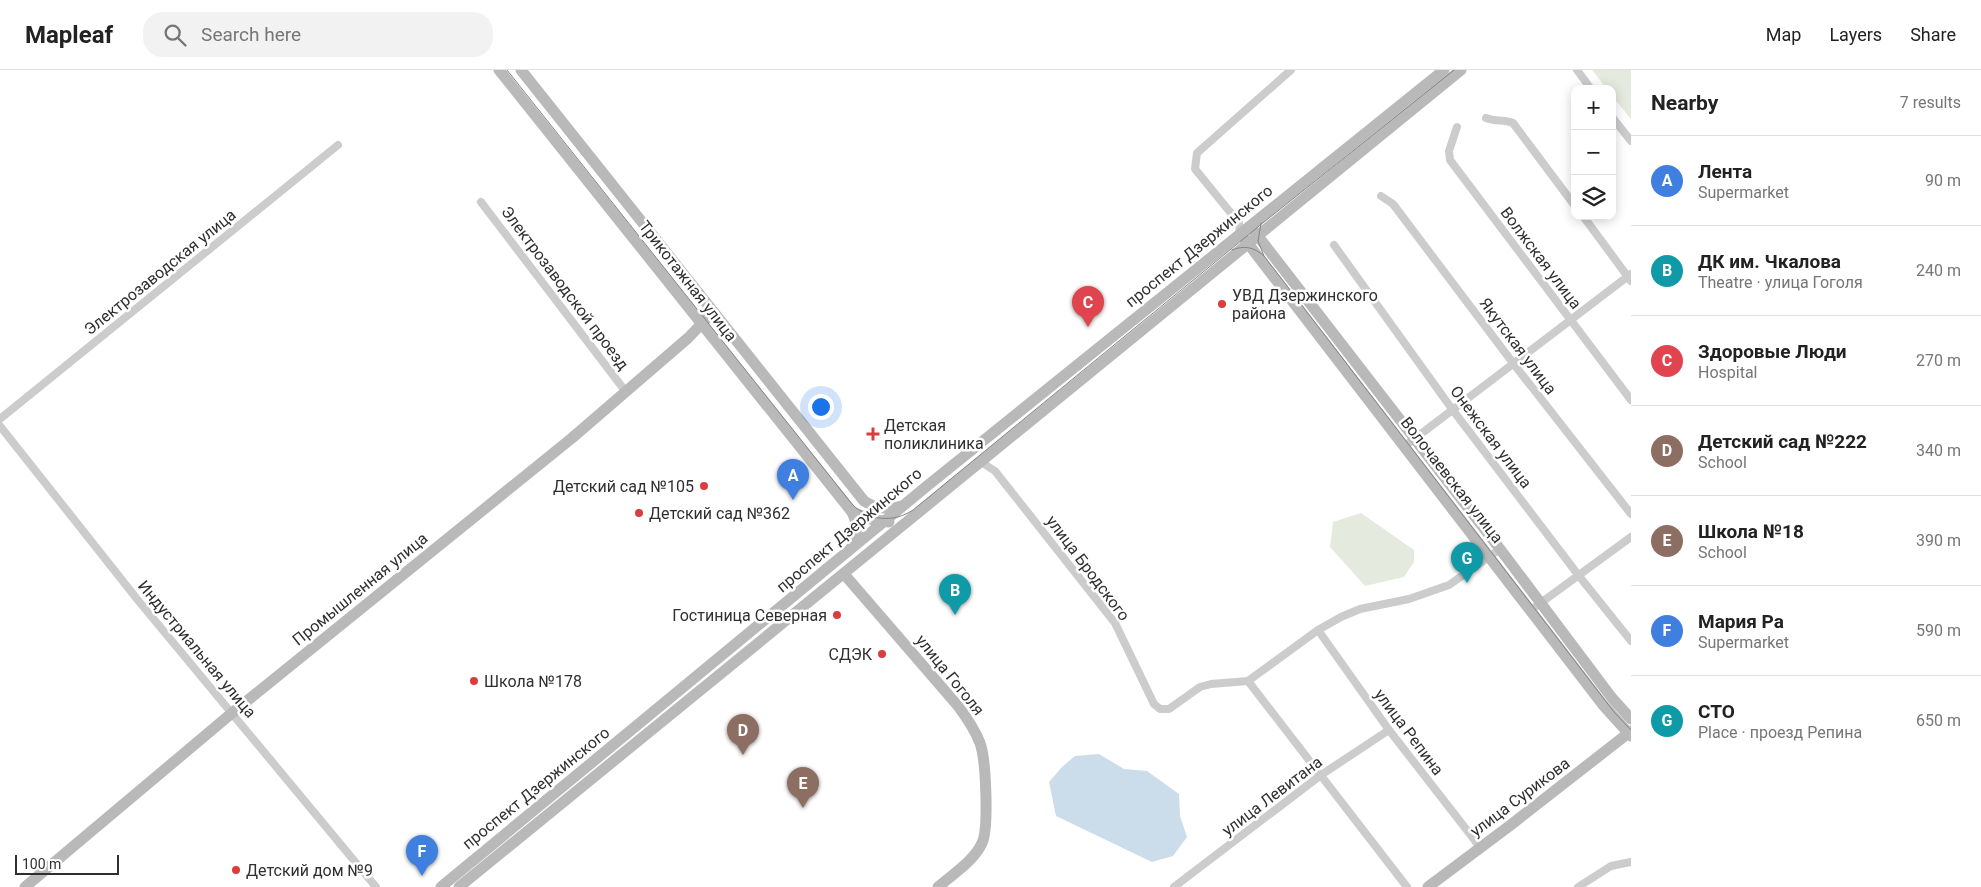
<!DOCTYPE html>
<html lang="en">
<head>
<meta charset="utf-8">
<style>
	body { margin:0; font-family:Roboto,sans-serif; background:#f2f2f2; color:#222 }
	.controls { position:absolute; right:15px; top:15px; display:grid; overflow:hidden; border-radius:10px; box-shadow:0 2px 12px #0003 }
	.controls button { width:45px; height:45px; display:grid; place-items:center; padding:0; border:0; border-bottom:1px solid #e0e0e0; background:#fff; color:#222; font:25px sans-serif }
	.scale { position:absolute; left:15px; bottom:12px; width:104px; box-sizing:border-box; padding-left:5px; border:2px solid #2f2f2f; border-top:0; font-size:14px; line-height:18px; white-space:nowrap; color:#2f2f2f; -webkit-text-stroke:4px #fff; paint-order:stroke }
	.you { position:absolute; left:820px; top:336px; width:18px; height:18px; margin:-12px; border:4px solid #fff; border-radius:50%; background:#1a73e8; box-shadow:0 0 0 8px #1a73e833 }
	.badge { display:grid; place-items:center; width:32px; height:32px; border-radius:50%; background:#db3c3d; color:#fff; font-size:16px; font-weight:700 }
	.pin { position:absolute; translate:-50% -41px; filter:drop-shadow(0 1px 2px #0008) }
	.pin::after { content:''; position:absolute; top:26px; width:18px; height:15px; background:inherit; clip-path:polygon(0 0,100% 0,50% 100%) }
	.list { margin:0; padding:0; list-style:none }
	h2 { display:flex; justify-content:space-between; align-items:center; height:65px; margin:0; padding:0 20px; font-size:21px }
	h2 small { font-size:16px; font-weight:400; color:#767676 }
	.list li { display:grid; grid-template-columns:32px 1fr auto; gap:15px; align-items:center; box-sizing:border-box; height:90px; padding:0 20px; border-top:1px solid #e0e0e0 }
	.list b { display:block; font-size:19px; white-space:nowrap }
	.list p { margin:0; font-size:16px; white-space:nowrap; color:#767676 }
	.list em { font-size:16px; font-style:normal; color:#767676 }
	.icon { flex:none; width:28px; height:28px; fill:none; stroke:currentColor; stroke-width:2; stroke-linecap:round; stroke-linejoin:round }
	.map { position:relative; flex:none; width:1631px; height:817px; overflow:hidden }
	header { display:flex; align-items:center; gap:30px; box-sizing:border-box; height:70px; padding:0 25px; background:#fff; border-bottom:1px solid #e0e0e0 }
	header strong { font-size:24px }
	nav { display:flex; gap:28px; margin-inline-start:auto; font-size:18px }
	.search { width:350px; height:45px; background:#f2f2f2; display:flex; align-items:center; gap:12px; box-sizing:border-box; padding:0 18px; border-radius:20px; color:#767676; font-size:19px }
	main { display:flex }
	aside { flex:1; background:#fff }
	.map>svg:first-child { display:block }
</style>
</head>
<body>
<header>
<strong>Mapleaf</strong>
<div class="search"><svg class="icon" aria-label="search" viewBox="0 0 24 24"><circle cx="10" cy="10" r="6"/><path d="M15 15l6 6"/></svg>Search here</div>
<nav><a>Map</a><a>Layers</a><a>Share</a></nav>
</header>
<main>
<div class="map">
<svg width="1631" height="817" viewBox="0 0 1631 817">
	<rect width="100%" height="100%" fill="#fff"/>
	<g fill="#e4ebde">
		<polygon points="1592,0 1631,0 1631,49 1612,26 1612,19 1607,19"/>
		<polygon points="1361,443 1414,480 1414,492 1404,507 1365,516 1330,477 1333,452"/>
	</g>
	<polygon fill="#cbdcea" points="1099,684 1124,699 1147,701 1179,724 1180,746 1187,767 1173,786 1152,792 1056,746 1049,712 1062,697 1075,686"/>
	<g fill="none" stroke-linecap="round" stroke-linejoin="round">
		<g stroke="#ccc" stroke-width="8">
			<polyline points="1577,0 1591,19"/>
			<polyline points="1612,47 1631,71"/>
			<path d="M1486,48C1496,52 1504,49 1513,53L1575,136"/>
			<polyline points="1457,57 1449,81 1450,90 1631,330"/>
			<polyline points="1381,126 1393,134 1513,293 1631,444"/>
			<polyline points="481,132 626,322"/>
			<polyline points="1583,146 1631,211"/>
			<polyline points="1240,164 1239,153 1195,99 1197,83 1291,0"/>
			<polyline points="1334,175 1452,339 1579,506 1631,571"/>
			<polyline points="0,349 338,75"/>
			<polyline points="0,356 137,529 376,817"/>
			<polyline points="1405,376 1631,204"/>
			<polyline points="981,392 995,401 1115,553 1154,634 1160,639 1169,639 1200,617 1211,614 1248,611 1318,560 1341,547 1360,539 1409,529 1449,515 1500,479"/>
			<polyline points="1531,540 1631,467"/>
			<polyline points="1318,560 1389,660 1480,777"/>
			<polyline points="1248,611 1407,817"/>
			<polyline points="1174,817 1321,705 1389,660"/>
			<polyline points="1578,817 1611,796 1631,792"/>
		</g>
		<g stroke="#b9b9b9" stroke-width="11">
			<path d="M499,0L852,442C858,454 858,466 851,478"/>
			<path d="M521,0L864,431C876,439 888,440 902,436"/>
			<polyline points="1254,161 1500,479 1612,628 1631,649"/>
			<polyline points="1243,167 1603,635 1631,666"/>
			<polyline points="852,442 870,449 889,452"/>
			<path d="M844,504L958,636C967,648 975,660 980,673C986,689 989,759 982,773C974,791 953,804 938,817"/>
			<polyline points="25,817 232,643 572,368 688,268 713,242"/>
			<polyline points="441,817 927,416 1444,0"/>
			<polyline points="459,817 1461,0"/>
			<polyline points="1428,817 1512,754 1631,661"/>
		</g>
		<g stroke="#848484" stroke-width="1">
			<path d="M507,0L852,434C868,451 894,453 913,440L1264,152L1454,0"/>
			<polyline points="1261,153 1258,171 1264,186 1614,642 1631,660"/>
			<path d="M1232,180C1244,175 1254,177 1264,186"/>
		</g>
	</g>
	<g fill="#db3c3d" stroke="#fff" stroke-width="2">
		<circle cx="1222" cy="234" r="5"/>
		<path d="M870.5 356.5h5v5h5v5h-5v5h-5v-5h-5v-5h5z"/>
		<circle cx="704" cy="416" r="5"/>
		<circle cx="639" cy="443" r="5"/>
		<circle cx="837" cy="545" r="5"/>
		<circle cx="882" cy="584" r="5"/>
		<circle cx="474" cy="611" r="5"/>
		<circle cx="236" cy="800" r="5"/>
	</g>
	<g text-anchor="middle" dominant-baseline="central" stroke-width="5" stroke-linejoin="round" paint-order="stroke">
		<g font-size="16" fill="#2f2f2f" stroke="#fff">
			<text transform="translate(1199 176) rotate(-39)">проспект Дзержинского</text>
			<text transform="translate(1541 188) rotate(53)">Волжская улица</text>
			<text transform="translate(160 202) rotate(-39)">Электрозаводская улица</text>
			<text transform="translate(688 211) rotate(52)">Трикотажная улица</text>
			<text transform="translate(565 218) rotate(53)">Электрозаводской проезд</text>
			<text transform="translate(1518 276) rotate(53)">Якутская улица</text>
			<text transform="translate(1491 367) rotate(53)">Онежская улица</text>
			<text transform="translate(1452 410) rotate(52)">Волочаевская улица</text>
			<text transform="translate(849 460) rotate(-40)">проспект Дзержинского</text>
			<text transform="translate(1088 498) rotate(53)">улица Бродского</text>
			<text transform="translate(360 519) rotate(-39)">Промышленная улица</text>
			<text transform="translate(197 579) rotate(50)">Индустриальная улица</text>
			<text transform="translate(950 605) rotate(51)">улица Гоголя</text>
			<text transform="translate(1409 662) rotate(53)">улица Репина</text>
			<text transform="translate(536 718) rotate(-39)">проспект Дзержинского</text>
			<text transform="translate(1272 726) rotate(-37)">улица Левитана</text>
			<text transform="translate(1520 727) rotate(-37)">улица Сурикова</text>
		</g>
		<g font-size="16" fill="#2f2f2f" stroke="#fff" text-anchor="start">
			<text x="1232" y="225">УВД Дзержинского<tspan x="1232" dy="18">района</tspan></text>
			<text x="884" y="355">Детская<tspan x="884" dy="18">поликлиника</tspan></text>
			<text x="694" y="416" text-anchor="end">Детский сад №105</text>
			<text x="649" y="443">Детский сад №362</text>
			<text x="827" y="545" text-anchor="end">Гостиница Северная</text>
			<text x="872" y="584" text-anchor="end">СДЭК</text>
			<text x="484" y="611">Школа №178</text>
			<text x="246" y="800">Детский дом №9</text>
		</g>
	</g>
</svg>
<div class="controls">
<button>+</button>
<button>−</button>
<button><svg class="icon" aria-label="layers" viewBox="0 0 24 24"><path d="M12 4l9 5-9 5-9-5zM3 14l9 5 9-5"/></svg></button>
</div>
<div class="scale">100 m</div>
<div class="you"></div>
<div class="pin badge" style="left:793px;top:430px;background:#3f7fe0">A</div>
<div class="pin badge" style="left:955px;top:545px;background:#0f9aa8">B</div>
<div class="pin badge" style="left:1088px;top:257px;background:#e0444e">C</div>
<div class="pin badge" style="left:743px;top:685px;background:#8d6e63">D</div>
<div class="pin badge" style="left:803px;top:738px;background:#8d6e63">E</div>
<div class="pin badge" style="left:422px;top:806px;background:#3f7fe0">F</div>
<div class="pin badge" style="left:1467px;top:513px;background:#0f9aa8">G</div>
</div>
<aside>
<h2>Nearby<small>7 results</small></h2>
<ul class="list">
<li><span class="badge" style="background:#3f7fe0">A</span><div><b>Лента</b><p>Supermarket</p></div><em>90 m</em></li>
<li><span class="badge" style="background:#0f9aa8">B</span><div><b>ДК им. Чкалова</b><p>Theatre · улица Гоголя</p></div><em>240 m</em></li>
<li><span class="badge" style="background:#e0444e">C</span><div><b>Здоровые Люди</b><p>Hospital</p></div><em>270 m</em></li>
<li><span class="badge" style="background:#8d6e63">D</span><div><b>Детский сад №222</b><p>School</p></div><em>340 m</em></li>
<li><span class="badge" style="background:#8d6e63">E</span><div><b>Школа №18</b><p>School</p></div><em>390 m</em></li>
<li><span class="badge" style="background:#3f7fe0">F</span><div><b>Мария Ра</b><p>Supermarket</p></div><em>590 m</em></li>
<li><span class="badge" style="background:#0f9aa8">G</span><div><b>СТО</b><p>Place · проезд Репина</p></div><em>650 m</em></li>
</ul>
</aside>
</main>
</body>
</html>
